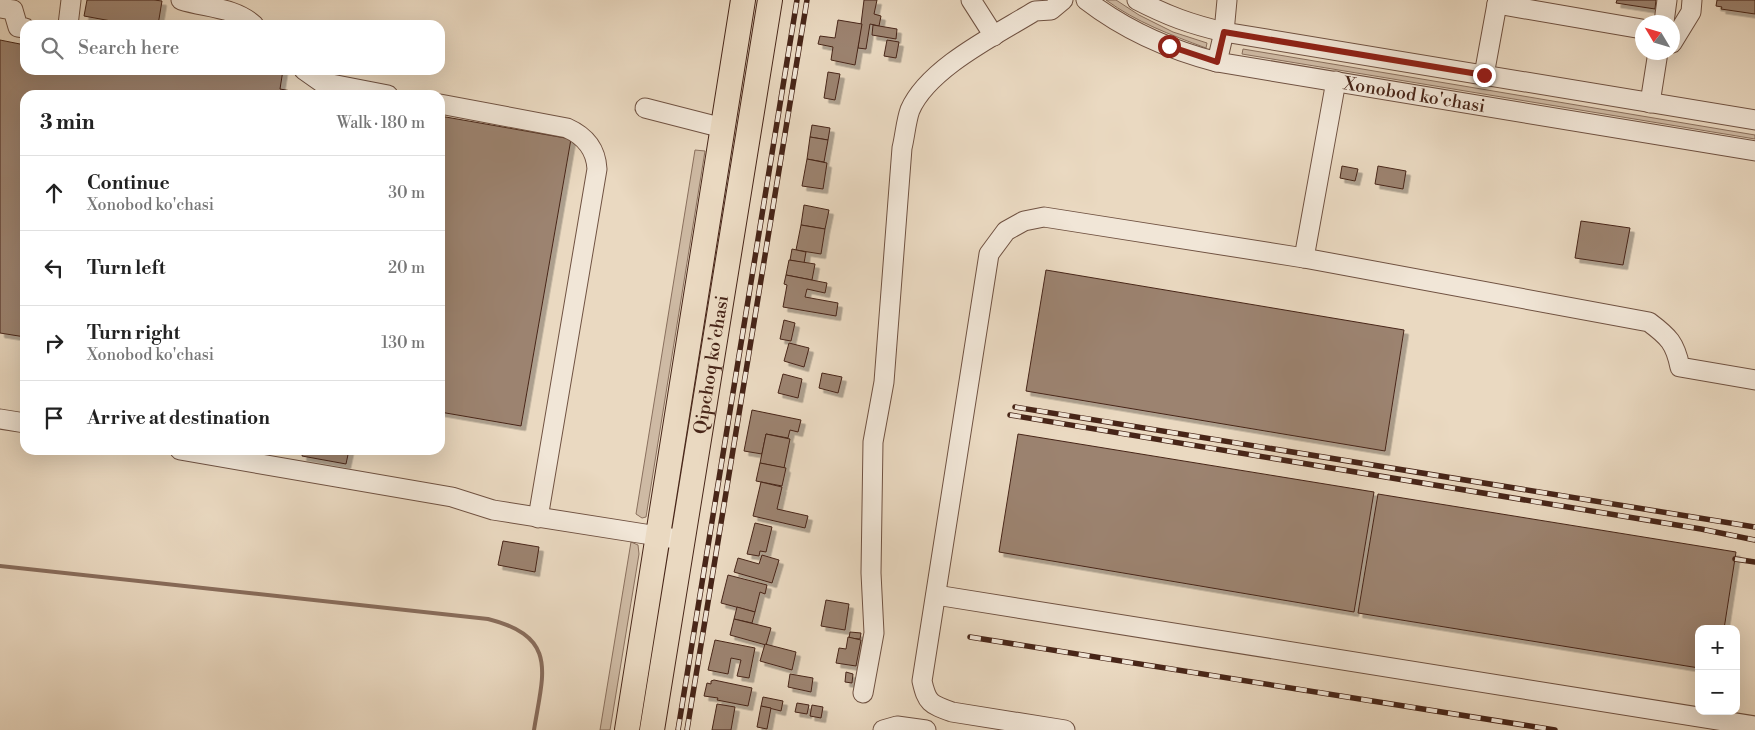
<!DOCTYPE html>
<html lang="en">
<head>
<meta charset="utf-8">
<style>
	body { margin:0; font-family:"Libre Bodoni",serif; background:#f6f6f6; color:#222 }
	.controls { position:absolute; right:15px; bottom:15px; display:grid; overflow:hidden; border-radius:10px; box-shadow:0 5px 20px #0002 }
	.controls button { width:45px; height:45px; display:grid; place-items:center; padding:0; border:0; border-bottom:1px solid #e0e0e0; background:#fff; color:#222; font:25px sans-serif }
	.compass { position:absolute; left:1635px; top:15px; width:45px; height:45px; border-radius:50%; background:#fff; box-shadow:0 5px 20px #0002; rotate:308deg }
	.stop { position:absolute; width:15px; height:15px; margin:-11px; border:4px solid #8f2418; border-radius:50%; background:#fff }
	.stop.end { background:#8f2418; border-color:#fff; box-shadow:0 1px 5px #0008 }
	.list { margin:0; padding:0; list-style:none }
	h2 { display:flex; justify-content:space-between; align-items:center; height:65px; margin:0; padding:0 20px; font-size:21px }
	h2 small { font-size:16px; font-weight:400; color:#767676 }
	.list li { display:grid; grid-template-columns:32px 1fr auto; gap:15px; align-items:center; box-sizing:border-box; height:75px; padding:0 20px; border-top:1px solid #e0e0e0 }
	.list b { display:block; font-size:19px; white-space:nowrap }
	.list p { margin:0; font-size:16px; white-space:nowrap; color:#767676 }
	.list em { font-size:16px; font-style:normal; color:#767676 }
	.icon { flex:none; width:28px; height:28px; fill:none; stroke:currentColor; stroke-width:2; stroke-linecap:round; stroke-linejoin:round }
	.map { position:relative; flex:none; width:1755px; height:730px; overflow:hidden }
	.search { position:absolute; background:#fff; box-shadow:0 5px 20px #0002; left:20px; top:20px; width:425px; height:55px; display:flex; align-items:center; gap:12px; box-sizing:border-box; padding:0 18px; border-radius:15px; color:#767676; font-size:19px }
	.panel { position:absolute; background:#fff; box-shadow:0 5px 20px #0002; left:20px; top:90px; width:425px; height:365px; border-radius:15px }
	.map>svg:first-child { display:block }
</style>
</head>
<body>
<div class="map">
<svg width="1755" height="730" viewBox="0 0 1755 730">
	<defs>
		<filter id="shadow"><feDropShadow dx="4.5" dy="4.5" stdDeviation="0" flood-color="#0004"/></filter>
	</defs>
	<rect width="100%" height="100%" fill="#ead9c1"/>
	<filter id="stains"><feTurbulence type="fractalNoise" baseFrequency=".004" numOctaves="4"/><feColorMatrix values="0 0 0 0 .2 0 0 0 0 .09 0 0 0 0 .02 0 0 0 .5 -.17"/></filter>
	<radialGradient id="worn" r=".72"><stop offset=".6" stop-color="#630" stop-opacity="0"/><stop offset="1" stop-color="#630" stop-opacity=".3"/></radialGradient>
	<g fill="#cebaa4" stroke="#8a705e">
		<path d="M1106,0H1116L1139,15L1173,32L1207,43L1206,48C1171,35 1136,22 1106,0Z"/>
		<polygon points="1243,49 1755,135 1755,139 1242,54"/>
		<polygon points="695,150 705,151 646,517 642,518 636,514"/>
		<polygon points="631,542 638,545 639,554 610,730 600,730"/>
	</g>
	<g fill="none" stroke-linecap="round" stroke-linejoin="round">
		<path stroke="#886c5b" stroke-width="4" d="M0,566L488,619C559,637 543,673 534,730"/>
	</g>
	<g fill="#9c8370" stroke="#472518" filter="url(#shadow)">
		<polygon points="87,0 154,0 162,1 158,25 133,25 84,16"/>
		<polygon points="864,0 877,0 874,14 881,16 879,26 870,24 866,49 858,48"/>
		<polygon points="1617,0 1656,0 1655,9 1616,3"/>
		<polygon points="1717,0 1755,0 1755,14 1721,9 1722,7 1716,6"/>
		<polygon points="838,20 862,24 855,65 831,60 833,47 818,44 820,36 835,38"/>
		<polygon points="873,25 897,29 896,39 872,35"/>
		<polygon points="0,40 25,45 25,70 174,70 188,72 188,70 283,70 280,89 314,95 25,95 25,337 0,333"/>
		<polygon points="887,40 899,42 896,58 884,56"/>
		<polygon points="828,72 840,74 835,100 824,98"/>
		<polygon points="440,116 571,139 521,426 440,412"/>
		<polygon points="812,125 830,128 828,140 810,137"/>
		<polygon points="810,137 828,140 824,162 807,159"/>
		<polygon points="807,159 827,163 823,189 802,186"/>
		<polygon points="1342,166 1358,169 1355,181 1340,178"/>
		<polygon points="1378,166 1406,171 1403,189 1375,184"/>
		<polygon points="804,205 829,210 825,229 801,225"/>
		<polygon points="1581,221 1630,228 1623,265 1575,258"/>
		<polygon points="801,225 825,229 821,254 796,250"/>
		<polygon points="792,249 806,252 804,263 790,260"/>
		<polygon points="789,260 815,264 812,280 786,275"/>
		<polygon points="1046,270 1404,330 1385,451 1026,391"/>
		<polygon points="786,275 827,283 825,293 807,289 805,297 838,303 836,316 783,307 787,285 784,284"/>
		<polygon points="784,320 795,323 791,341 780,339"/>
		<polygon points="789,343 809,348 804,367 784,361"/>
		<polygon points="822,373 842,377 838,393 819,388"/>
		<polygon points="783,374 802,379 798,398 778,393"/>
		<polygon points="752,410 801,420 798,432 790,430 788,438 766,434 762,454 744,451"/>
		<polygon points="766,434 790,439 784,468 760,463"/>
		<polygon points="1018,434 1374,492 1354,612 999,552"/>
		<polygon points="303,450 349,450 346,464 302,456"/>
		<polygon points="760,463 786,468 782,486 756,481"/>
		<polygon points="761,482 782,487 777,509 808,516 805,528 753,516"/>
		<polygon points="1378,494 1736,552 1724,629 1699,629 1699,668 1358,613"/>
		<polygon points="755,523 772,527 766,552 760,551 759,556 747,554"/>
		<polygon points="503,541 539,547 535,572 498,565"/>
		<polygon points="762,555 779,560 772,583 734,572 738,558 759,564"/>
		<polygon points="728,575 767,585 765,594 760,592 755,612 721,603"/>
		<polygon points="826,600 849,604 845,630 821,626"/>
		<polygon points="737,607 755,612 752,623 734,619"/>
		<polygon points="734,619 771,628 766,645 730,635"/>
		<polygon points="850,632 861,633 860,639 849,638"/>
		<polygon points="848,637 861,640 856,666 836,663 839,648 846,649"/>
		<polygon points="715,640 755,648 749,678 737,676 741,660 731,658 728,674 708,670"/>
		<polygon points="765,644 796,652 792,670 760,661"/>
		<polygon points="846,672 853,674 852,683 845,682"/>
		<polygon points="790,674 813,678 811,692 788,687"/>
		<polygon points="714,680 752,688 748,706 717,700 718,698 704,696 707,683 711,684 711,681"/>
		<polygon points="763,697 783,701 781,711 761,706"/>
		<polygon points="797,703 809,705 807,714 795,712"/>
		<polygon points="717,704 735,707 731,730 712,730"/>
		<polygon points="812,705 823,707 821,718 810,716"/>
		<polygon points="761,706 771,708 767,729 757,727"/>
	</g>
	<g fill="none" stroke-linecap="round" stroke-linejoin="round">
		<g stroke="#705242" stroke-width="21">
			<g id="minor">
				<path d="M181,0C206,8 234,7 254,25"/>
				<polyline points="971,0 994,36"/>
				<path id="s1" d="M1086,0C1125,30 1170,50 1217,62L1755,151"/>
				<path d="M1137,0C1168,16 1190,24 1224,32C1401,62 1578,91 1755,120"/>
				<polyline points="1498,0 1497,4 1642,29"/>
				<polyline points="0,8 13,10 18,27 25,28"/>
				<polyline points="1664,22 1667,0"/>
				<polyline points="68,25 71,0"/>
				<polyline points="1672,43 1691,12 1692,0"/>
				<polyline points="1217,62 1224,32 1227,0"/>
				<polyline points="304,70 321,82 388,95"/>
				<polyline points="1484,75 1497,4"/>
				<polyline points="1650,103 1658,52"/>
				<path d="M440,104L567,128C585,136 596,149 597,169L538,518"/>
				<polyline points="645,108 723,128"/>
				<polyline points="1304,258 1336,81"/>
				<polyline points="0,419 25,423"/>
				<polyline points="180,450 452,497 493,510 683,540"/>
				<polyline points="936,595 1755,726"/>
				<path d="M863,693L874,633L871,573L873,442L884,382L902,148C905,136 906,121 910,110C928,68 996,35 1035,11L1051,10L1063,0"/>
				<polyline points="883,730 897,726 926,730"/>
				<path d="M1065,730L952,712C930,704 927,703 922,681L989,254L1006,231L1024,221L1044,217L1304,258L1649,322C1669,337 1675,343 1680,367L1755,380"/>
			</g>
		</g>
		<g stroke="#472518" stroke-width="26">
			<g id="major">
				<polyline points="627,730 743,0"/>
				<path id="s2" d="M652,730L770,0"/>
			</g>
		</g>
		<use href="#minor" stroke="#f1e6d7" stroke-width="19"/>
		<use href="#major" stroke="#ead9c1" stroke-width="24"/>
		<g stroke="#472518" stroke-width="5.5">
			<g id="rail">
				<polyline points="1015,407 1755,527"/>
				<polyline points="1010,415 1701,529 1755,540"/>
				<polyline points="1735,559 1755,562"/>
				<polyline points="970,637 1555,730"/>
				<polyline points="678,730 797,0"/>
				<polyline points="687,730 807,0"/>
			</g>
		</g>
		<use href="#rail" stroke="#f1e6d7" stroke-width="4" stroke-dasharray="11" stroke-linecap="butt"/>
	</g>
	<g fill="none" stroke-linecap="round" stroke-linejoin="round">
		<polyline stroke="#8f2418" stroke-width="6" points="1169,46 1217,62 1224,32 1484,75"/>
	</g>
	<g text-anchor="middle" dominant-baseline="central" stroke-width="5" stroke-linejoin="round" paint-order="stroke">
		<g font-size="18" fill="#472518" stroke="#f1e6d7">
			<text stroke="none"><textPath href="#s1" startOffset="346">Xonobod ko'chasi</textPath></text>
			<text stroke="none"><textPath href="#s2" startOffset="370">Qipchoq ko'chasi</textPath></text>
		</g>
	</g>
	<rect width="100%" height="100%" filter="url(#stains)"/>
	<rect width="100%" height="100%" fill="url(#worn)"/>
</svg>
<div class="controls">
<button>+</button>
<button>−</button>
</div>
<svg class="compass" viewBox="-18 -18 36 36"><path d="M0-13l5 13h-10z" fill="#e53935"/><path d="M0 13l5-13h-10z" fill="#767676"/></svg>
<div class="stop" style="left:1169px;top:46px"></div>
<div class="stop end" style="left:1484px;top:75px"></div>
<div class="search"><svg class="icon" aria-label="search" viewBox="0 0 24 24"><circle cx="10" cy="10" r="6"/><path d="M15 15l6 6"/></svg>Search here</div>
<section class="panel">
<h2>3 min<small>Walk · 180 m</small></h2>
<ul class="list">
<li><svg class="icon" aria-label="ahead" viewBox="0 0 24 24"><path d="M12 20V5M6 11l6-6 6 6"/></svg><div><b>Continue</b><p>Xonobod ko'chasi</p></div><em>30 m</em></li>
<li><svg class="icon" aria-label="left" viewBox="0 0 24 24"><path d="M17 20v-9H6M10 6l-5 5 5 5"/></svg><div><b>Turn left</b></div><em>20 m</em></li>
<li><svg class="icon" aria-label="right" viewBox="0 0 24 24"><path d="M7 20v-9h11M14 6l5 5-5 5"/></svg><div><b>Turn right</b><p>Xonobod ko'chasi</p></div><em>130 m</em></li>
<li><svg class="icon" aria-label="arrive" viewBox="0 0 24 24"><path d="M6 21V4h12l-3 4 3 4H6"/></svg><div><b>Arrive at destination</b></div></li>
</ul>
</section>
</div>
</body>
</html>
